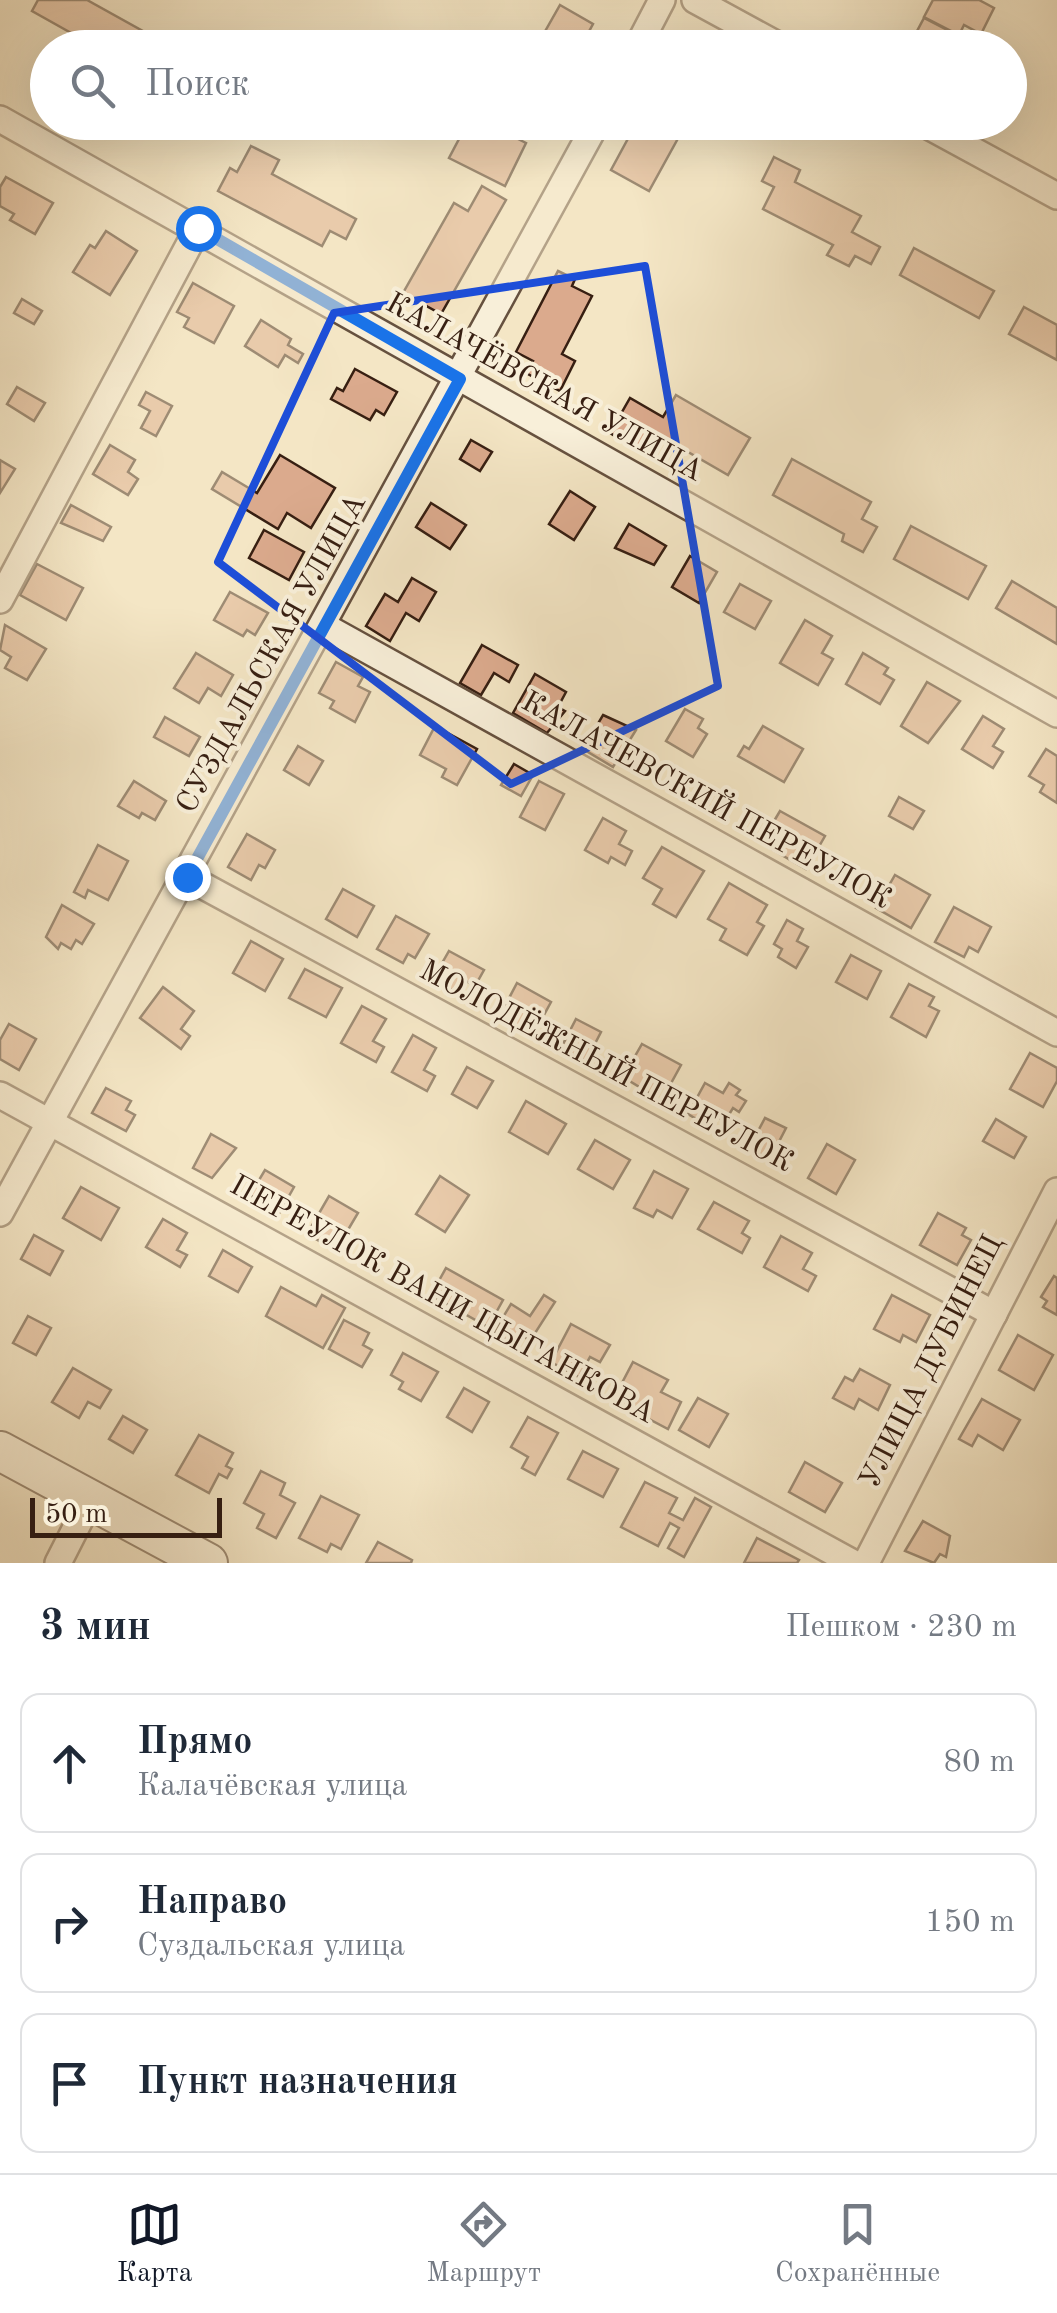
<!DOCTYPE html>
<html lang="ru">
<head>
<meta charset="utf-8">
<style>
	body { margin:0; font-family:"Old Standard TT",serif; background:#f2f2f3; color:#1f2937 }
	.scale { position:absolute; left:30px; bottom:25px; width:192px; box-sizing:border-box; padding-left:10px; border:5px solid #371f12; border-top:0; font-size:28px; line-height:35px; white-space:nowrap; color:#371f12; -webkit-text-stroke:8px #f8efd9; paint-order:stroke }
	.stop { position:absolute; width:30px; height:30px; margin:-22px; border:8px solid #1a73e8; border-radius:50%; background:#fff }
	.stop.end { background:#1a73e8; border-color:#fff; box-shadow:0 2px 10px #0008 }
	.list { margin:0; padding:0; list-style:none }
	h2 { display:flex; justify-content:space-between; align-items:center; height:130px; margin:0; padding:0 40px; font-size:42px }
	h2 small { font-size:32px; font-weight:400; color:#747a83 }
	.list li { display:grid; grid-template-columns:65px 1fr auto; gap:30px; align-items:center; box-sizing:border-box; height:140px; margin:0 20px 20px; padding:0 20px; border:2px solid #e0e1e3; border-radius:20px }
	.list b { display:block; font-size:38px; white-space:nowrap }
	.list p { margin:0; font-size:32px; white-space:nowrap; color:#747a83 }
	.list em { font-size:32px; font-style:normal; color:#747a83 }
	.icon { flex:none; width:55px; height:55px; fill:none; stroke:currentColor; stroke-width:2; stroke-linecap:round; stroke-linejoin:round }
	.map { position:relative; flex:none; width:1057px; height:1563px; overflow:hidden }
	.search { position:absolute; background:#fff; box-shadow:0 10px 40px #0002; left:30px; right:30px; top:30px; height:110px; display:flex; align-items:center; gap:25px; box-sizing:border-box; padding:0 35px; border-radius:55px; color:#747a83; font-size:38px }
	.sheet { height:610px; background:#fff }
	nav { display:flex; justify-content:space-around; align-items:center; box-sizing:border-box; height:140px; border-top:2px solid #e0e1e3; background:#fff; font-size:28px; color:#747a83 }
	nav a { display:grid; justify-items:center; gap:5px }
	nav .on { color:#111827 }
	.map>svg:first-child { display:block }
</style>
</head>
<body>
<div class="map">
<svg width="1057" height="1563" viewBox="0 0 1057 1563">
	<rect width="100%" height="100%" fill="#f4e6c5"/>
	<filter id="stains"><feTurbulence type="fractalNoise" baseFrequency=".002" numOctaves="4"/><feColorMatrix values="0 0 0 0 .2 0 0 0 0 .09 0 0 0 0 .02 0 0 0 .5 -.17"/></filter>
	<radialGradient id="worn" r=".72"><stop offset=".6" stop-color="#630" stop-opacity="0"/><stop offset="1" stop-color="#630" stop-opacity=".3"/></radialGradient>
	<g fill="#dbaa8d" stroke="#371f12" stroke-width="2.5">
		<polygon points="38,0 87,0 161,41 165,34 185,45 98,48 32,11"/>
		<polygon points="933,0 979,0 994,8 981,34 964,25 959,35 924,17"/>
		<polygon points="560,5 593,24 580,48 549,48 539,42"/>
		<polygon points="924,18 982,48 908,48"/>
		<polygon points="405,35 428,48 398,48"/>
		<polygon points="468,122 485,122 526,143 505,186 449,158"/>
		<polygon points="637,122 687,122 649,191 611,170"/>
		<polygon points="251,146 279,160 272,174 356,219 346,239 330,231 322,246 218,191 230,168 237,172"/>
		<polygon points="774,157 800,170 795,182 861,216 852,232 880,247 871,264 855,256 849,266 827,255 833,245 763,209 774,187 762,181"/>
		<polygon points="6,177 53,203 35,234 10,220 14,214 0,206 0,187"/>
		<polygon points="482,186 506,200 441,314 403,293 454,203 468,211"/>
		<polygon points="106,231 137,251 110,295 73,272 90,245 95,248"/>
		<polygon points="914,248 994,291 979,318 900,275"/>
		<polygon points="558,271 575,279 572,286 592,296 562,354 575,361 560,391 526,373 533,361 516,352"/>
		<polygon points="193,283 234,306 214,343 184,327 189,318 177,312"/>
		<polygon points="22,299 42,311 34,324 14,313"/>
		<polygon points="1024,307 1057,325 1057,360 1009,334"/>
		<polygon points="261,320 291,339 288,345 303,354 298,363 285,355 278,367 245,346"/>
		<polygon points="355,369 397,392 384,415 376,410 370,420 331,399 337,388 343,391"/>
		<polygon points="17,387 45,403 34,421 7,404"/>
		<polygon points="146,392 172,406 156,436 141,428 150,411 139,405"/>
		<polygon points="676,395 750,438 728,475 655,433 643,453 610,433 630,398 663,417"/>
		<polygon points="471,440 492,452 480,471 460,459"/>
		<polygon points="110,445 135,460 128,472 138,479 128,495 93,474"/>
		<polygon points="280,455 335,488 311,528 287,513 278,529 212,489 222,472 257,493"/>
		<polygon points="792,459 871,502 862,519 877,527 863,552 842,541 844,534 773,495"/>
		<polygon points="0,460 15,469 0,493"/>
		<polygon points="570,491 595,507 574,540 549,524"/>
		<polygon points="431,503 466,525 450,549 416,527"/>
		<polygon points="71,505 111,527 103,541 61,523"/>
		<polygon points="629,524 666,546 654,565 615,548"/>
		<polygon points="911,526 986,566 968,599 894,559"/>
		<polygon points="264,530 304,552 289,580 249,558"/>
		<polygon points="690,556 717,572 699,603 672,587"/>
		<polygon points="37,564 83,588 66,620 20,595"/>
		<polygon points="412,578 436,592 419,621 406,613 390,641 366,626 385,594 398,602"/>
		<polygon points="1012,581 1057,608 1057,644 996,608"/>
		<polygon points="740,584 771,601 755,629 724,612"/>
		<polygon points="230,592 268,613 255,635 247,630 243,636 214,620"/>
		<polygon points="805,620 832,636 822,653 833,659 818,685 780,663"/>
		<polygon points="5,625 46,649 27,680 5,668 11,657 0,650"/>
		<polygon points="482,645 518,665 509,682 494,673 481,695 460,683"/>
		<polygon points="196,653 233,675 221,696 208,688 199,703 174,688"/>
		<polygon points="863,653 888,668 884,674 894,680 880,704 846,684"/>
		<polygon points="336,662 363,677 358,686 370,692 355,722 330,708 334,701 319,693"/>
		<polygon points="535,674 566,692 558,707 565,711 547,733 513,713"/>
		<polygon points="927,682 960,701 928,743 901,726"/>
		<polygon points="685,709 703,719 698,728 707,734 693,757 666,741"/>
		<polygon points="603,715 636,730 613,767 583,749"/>
		<polygon points="983,716 1004,729 993,746 1003,752 993,768 962,749"/>
		<polygon points="165,717 200,737 189,756 154,737"/>
		<polygon points="435,726 477,749 457,785 442,777 446,769 420,755"/>
		<polygon points="763,726 803,749 784,782 738,756 744,746 749,749"/>
		<polygon points="298,746 323,761 309,785 284,770"/>
		<polygon points="1046,749 1057,756 1057,803 1040,792 1044,785 1029,776"/>
		<polygon points="514,764 533,775 521,796 501,785"/>
		<polygon points="134,781 166,801 155,820 142,813 139,818 118,806"/>
		<polygon points="539,781 564,794 545,830 520,817"/>
		<polygon points="899,797 924,811 913,829 889,816"/>
		<polygon points="780,811 825,836 806,869 761,843"/>
		<polygon points="603,818 626,831 619,844 632,851 625,865 611,857 608,863 585,850"/>
		<polygon points="247,834 275,850 265,868 259,865 251,880 228,867"/>
		<polygon points="98,845 128,861 108,900 88,890 85,898 74,892"/>
		<polygon points="662,847 704,871 676,917 653,904 662,889 643,878"/>
		<polygon points="895,875 930,895 911,928 876,908"/>
		<polygon points="729,883 767,905 757,922 764,926 747,955 720,940 726,929 708,919"/>
		<polygon points="343,889 374,906 357,937 326,919"/>
		<polygon points="62,905 94,924 82,944 76,940 71,949 61,943 58,949 46,937"/>
		<polygon points="954,907 991,927 978,952 969,947 964,957 935,942"/>
		<polygon points="396,916 429,934 415,958 408,954 403,963 377,949"/>
		<polygon points="787,920 803,929 797,941 808,947 796,968 778,957 782,949 774,944"/>
		<polygon points="251,941 283,959 265,991 233,973"/>
		<polygon points="449,951 484,970 475,986 464,980 457,993 433,979"/>
		<polygon points="851,955 881,971 867,999 836,982"/>
		<polygon points="305,969 342,988 326,1017 289,998"/>
		<polygon points="517,983 551,1002 538,1026 527,1020 522,1029 499,1017"/>
		<polygon points="909,984 934,997 929,1006 939,1011 926,1037 891,1017"/>
		<polygon points="163,987 194,1011 181,1029 190,1036 181,1049 140,1018"/>
		<polygon points="362,1006 386,1019 373,1041 384,1047 376,1062 341,1043"/>
		<polygon points="576,1019 601,1032 586,1061 561,1048"/>
		<polygon points="9,1024 36,1039 19,1070 0,1059 0,1040"/>
		<polygon points="413,1035 436,1048 424,1070 435,1076 427,1091 392,1072"/>
		<polygon points="642,1044 681,1065 670,1085 660,1080 651,1094 623,1077"/>
		<polygon points="1030,1053 1057,1068 1057,1081 1043,1107 1010,1089"/>
		<polygon points="467,1067 493,1081 477,1108 452,1094"/>
		<polygon points="705,1083 723,1093 729,1083 740,1090 736,1095 746,1101 739,1112 733,1108 725,1121 717,1117 711,1128 688,1114"/>
		<polygon points="106,1088 131,1101 126,1110 135,1115 126,1131 92,1113"/>
		<polygon points="526,1101 566,1124 548,1154 509,1132"/>
		<polygon points="765,1118 786,1128 770,1159 749,1148"/>
		<polygon points="996,1119 1026,1137 1014,1158 983,1141"/>
		<polygon points="211,1134 236,1148 212,1178 193,1168"/>
		<polygon points="595,1140 630,1160 613,1189 578,1169"/>
		<polygon points="827,1144 855,1160 836,1194 808,1178"/>
		<polygon points="265,1170 294,1187 280,1212 250,1195"/>
		<polygon points="654,1171 688,1189 672,1218 657,1210 653,1217 634,1208"/>
		<polygon points="440,1176 469,1195 445,1232 416,1214"/>
		<polygon points="81,1187 119,1208 101,1240 63,1218"/>
		<polygon points="329,1196 358,1213 342,1240 336,1237 330,1247 307,1234"/>
		<polygon points="714,1202 749,1221 742,1233 750,1238 742,1253 698,1229"/>
		<polygon points="938,1213 966,1228 962,1235 971,1240 957,1265 920,1245"/>
		<polygon points="163,1219 187,1233 177,1250 187,1255 180,1267 146,1247"/>
		<polygon points="34,1235 63,1251 50,1275 21,1259"/>
		<polygon points="781,1236 812,1253 803,1269 816,1276 808,1291 764,1267"/>
		<polygon points="223,1250 252,1267 238,1292 209,1276"/>
		<polygon points="446,1268 503,1300 488,1327 431,1295"/>
		<polygon points="1054,1276 1057,1278 1057,1315 1043,1307 1047,1301 1041,1297"/>
		<polygon points="281,1287 316,1306 322,1295 345,1308 323,1348 266,1316"/>
		<polygon points="544,1295 555,1302 530,1341 523,1336 517,1347 494,1332 511,1304 530,1316"/>
		<polygon points="892,1295 930,1315 916,1342 903,1335 900,1342 874,1329"/>
		<polygon points="28,1316 51,1328 36,1355 13,1343"/>
		<polygon points="344,1320 369,1333 363,1345 372,1350 362,1367 329,1349"/>
		<polygon points="571,1324 610,1345 600,1362 590,1357 579,1377 551,1362"/>
		<polygon points="1018,1335 1053,1355 1034,1390 999,1370"/>
		<polygon points="403,1353 438,1372 421,1401 399,1389 403,1382 391,1375"/>
		<polygon points="633,1362 668,1380 661,1392 681,1402 668,1429 613,1400"/>
		<polygon points="73,1368 111,1390 100,1408 88,1402 79,1418 52,1402"/>
		<polygon points="860,1369 890,1385 878,1410 859,1399 854,1409 833,1398 845,1377 853,1381"/>
		<polygon points="464,1388 489,1402 472,1432 447,1417"/>
		<polygon points="698,1398 728,1414 709,1447 679,1430"/>
		<polygon points="982,1399 1020,1420 1003,1450 978,1435 972,1446 959,1439"/>
		<polygon points="123,1416 147,1430 133,1453 109,1439"/>
		<polygon points="528,1417 558,1433 535,1475 522,1468 528,1457 511,1447"/>
		<polygon points="199,1435 233,1453 226,1466 232,1469 227,1478 219,1474 209,1493 176,1475"/>
		<polygon points="583,1451 618,1469 603,1497 568,1479"/>
		<polygon points="805,1462 842,1483 825,1512 789,1492"/>
		<polygon points="261,1471 285,1483 280,1495 295,1503 276,1538 257,1528 264,1514 244,1503"/>
		<polygon points="645,1482 677,1498 669,1513 683,1520 695,1498 711,1507 684,1557 668,1548 679,1528 670,1523 658,1546 621,1527"/>
		<polygon points="321,1496 359,1515 341,1549 331,1544 327,1552 299,1538"/>
		<polygon points="923,1521 950,1536 946,1557 940,1554 934,1563 905,1551"/>
		<polygon points="757,1538 799,1560 797,1563 744,1563"/>
		<polygon points="378,1542 412,1560 411,1563 366,1563"/>
	</g>
	<g fill="none" stroke-linecap="round" stroke-linejoin="round">
		<g stroke="#66513f" stroke-width="30">
			<g id="street">
				<polyline points="695,0 783,48"/>
				<polyline points="637,48 662,0"/>
				<polyline points="0,119 1057,714"/>
				<polyline points="921,122 1057,196"/>
				<polyline points="0,600 198,228"/>
				<polyline points="324,626 1057,1033"/>
				<polyline points="187,877 994,1314"/>
				<polyline points="0,1095 853,1563"/>
				<polyline points="0,1213 597,122"/>
				<polyline points="58,1563 90,1500"/>
				<polyline points="866,1563 1057,1191"/>
			</g>
		</g>
		<g stroke="#371f12" stroke-width="42">
			<polyline id="secondary" points="0,1451 208,1563"/>
		</g>
		<use href="#street" stroke="#f8efd9" stroke-width="25"/>
		<use href="#secondary" stroke="#f8efd9" stroke-width="38"/>
	</g>
	<g fill="none" stroke-linecap="round" stroke-linejoin="round">
		<polyline stroke="#1a73e8" stroke-width="12" points="187,877 460,379 198,228"/>
	</g>
	<path d="M0 0H1057V1563H0ZM645,266L718,686L511,784L218,562L334,313Z" fill="#f4e6c5" fill-opacity=".55" fill-rule="evenodd"/>
	<path fill="none" stroke="#1d4ed8" stroke-width="8" stroke-linejoin="round" d="M645,266L718,686L511,784L218,562L334,313Z"/>
	<g text-anchor="middle" dominant-baseline="central" stroke-width="8" stroke-linejoin="round" paint-order="stroke">
		<g font-size="30" fill="#371f12" stroke="#f8efd9">
			<text transform="translate(544 388) rotate(29)">КАЛАЧЁВСКАЯ УЛИЦА</text>
			<text transform="translate(272 654) rotate(-61)">СУЗДАЛЬСКАЯ УЛИЦА</text>
			<text transform="translate(706 801) rotate(29)">КАЛАЧЕВСКИЙ ПЕРЕУЛОК</text>
			<text transform="translate(606 1067) rotate(28)">МОЛОДЁЖНЫЙ ПЕРЕУЛОК</text>
			<text transform="translate(442 1300) rotate(29)">ПЕРЕУЛОК ВАНИ ЦЫГАНКОВА</text>
			<text transform="translate(932 1362) rotate(-63)">УЛИЦА ДУБИНЕЦ</text>
		</g>
	</g>
	<rect width="100%" height="100%" filter="url(#stains)"/>
	<rect width="100%" height="100%" fill="url(#worn)"/>
</svg>
<div class="scale">50 m</div>
<div class="stop" style="left:198px;top:228px"></div>
<div class="stop end" style="left:187px;top:877px"></div>
<div class="search"><svg class="icon" aria-label="search" viewBox="0 0 24 24"><circle cx="10" cy="10" r="6"/><path d="M15 15l6 6"/></svg>Поиск</div>
</div>
<section class="sheet">
<h2>3 мин<small>Пешком · 230 m</small></h2>
<ul class="list">
<li><svg class="icon" aria-label="ahead" viewBox="0 0 24 24"><path d="M12 20V5M6 11l6-6 6 6"/></svg><div><b>Прямо</b><p>Калачёвская улица</p></div><em>80 m</em></li>
<li><svg class="icon" aria-label="right" viewBox="0 0 24 24"><path d="M7 20v-9h11M14 6l5 5-5 5"/></svg><div><b>Направо</b><p>Суздальская улица</p></div><em>150 m</em></li>
<li><svg class="icon" aria-label="arrive" viewBox="0 0 24 24"><path d="M6 21V4h12l-3 4 3 4H6"/></svg><div><b>Пункт назначения</b></div></li>
</ul>
</section>
<nav>
<a class="on"><svg class="icon" aria-label="map" viewBox="0 0 24 24"><path d="M3 6l6-2 6 2 6-2v14l-6 2-6-2-6 2zM9 4v14M15 6v14"/></svg>Карта</a>
<a><svg class="icon" aria-label="directions" viewBox="0 0 24 24"><path d="M12 3l9 9-9 9-9-9zM9 14v-3h6M13 9l2 2-2 2"/></svg>Маршрут</a>
<a><svg class="icon" aria-label="saved" viewBox="0 0 24 24"><path d="M7 4h10v16l-5-4-5 4z"/></svg>Сохранённые</a>
</nav>
</body>
</html>
